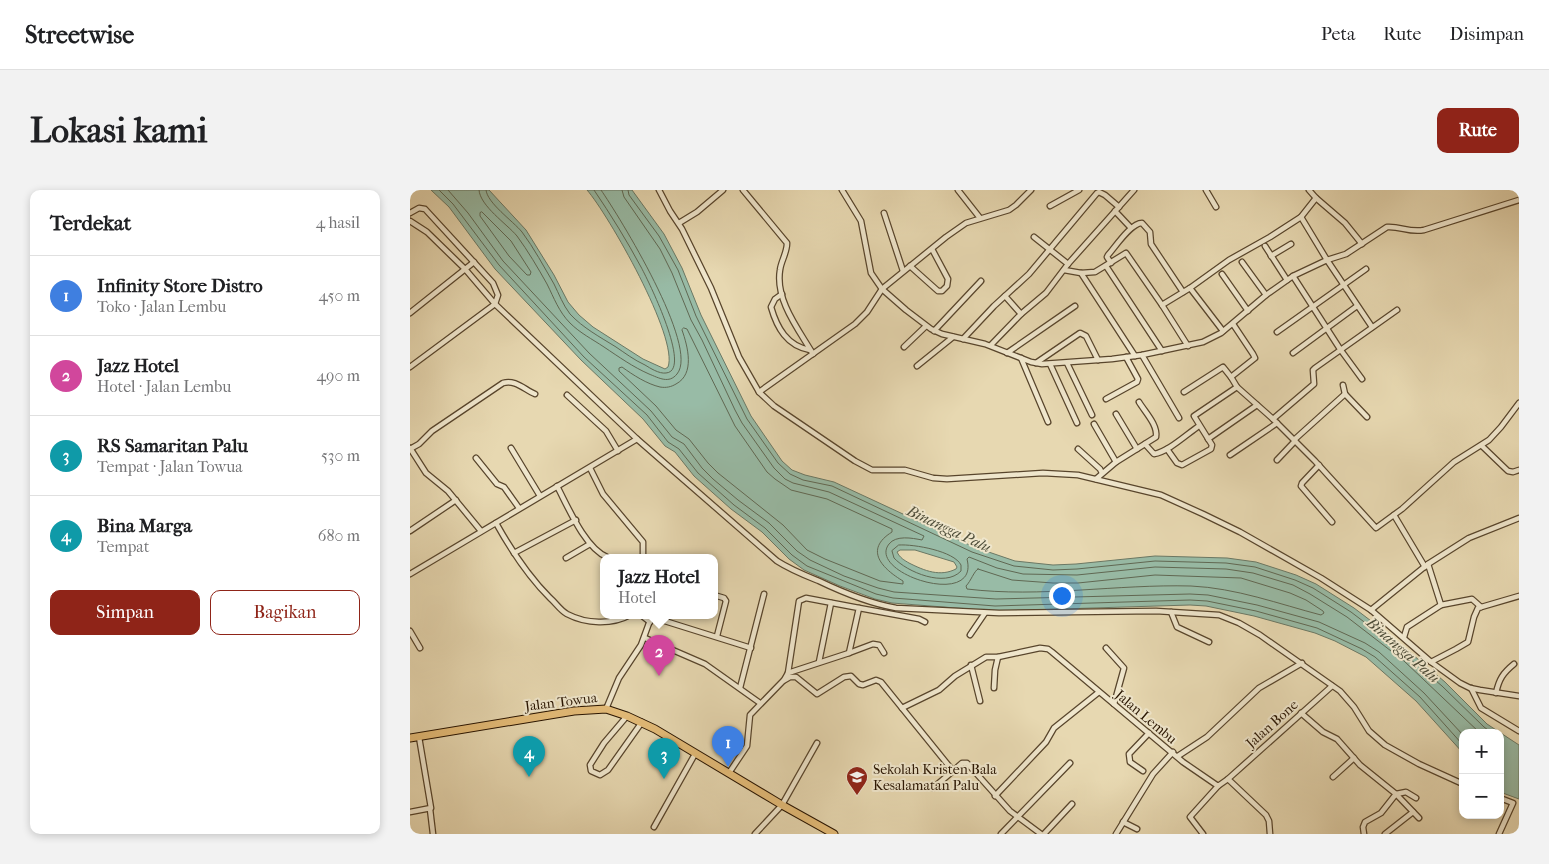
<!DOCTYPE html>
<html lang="id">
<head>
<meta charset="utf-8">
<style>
	body { margin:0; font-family:"IM FELL French Canon",serif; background:#f2f2f2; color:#202124 }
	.controls { position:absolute; right:15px; bottom:15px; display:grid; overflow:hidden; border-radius:10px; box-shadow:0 2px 8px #0003 }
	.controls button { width:45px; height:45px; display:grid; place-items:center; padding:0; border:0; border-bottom:1px solid #e0e0e0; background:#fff; color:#202124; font:25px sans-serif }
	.you { position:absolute; left:651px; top:405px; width:18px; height:18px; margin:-12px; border:4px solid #fff; border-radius:50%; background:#1a73e8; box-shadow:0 0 0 8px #1a73e833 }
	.badge { display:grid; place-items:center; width:32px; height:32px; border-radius:50%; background:#8f2418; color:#fff; font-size:16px; font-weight:700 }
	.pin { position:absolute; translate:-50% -41px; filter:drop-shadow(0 1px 2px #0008) }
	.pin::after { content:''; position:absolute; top:26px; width:18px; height:15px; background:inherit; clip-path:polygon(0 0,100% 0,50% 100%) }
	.popup { position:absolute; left:190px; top:364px; width:118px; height:65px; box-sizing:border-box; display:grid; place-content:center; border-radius:10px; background:#fff; filter:drop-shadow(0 1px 4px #0005); font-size:16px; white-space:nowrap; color:#757577 }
	.popup b { font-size:19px; color:#202124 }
	.popup::after { content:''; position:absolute; left:50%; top:100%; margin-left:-10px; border:10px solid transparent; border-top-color:#fff }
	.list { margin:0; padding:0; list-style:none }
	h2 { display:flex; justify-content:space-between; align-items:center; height:65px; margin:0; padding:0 20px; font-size:21px }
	h2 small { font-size:16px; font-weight:400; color:#757577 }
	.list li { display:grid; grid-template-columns:32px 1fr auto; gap:15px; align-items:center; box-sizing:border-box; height:80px; padding:0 20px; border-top:1px solid #e0e0e0 }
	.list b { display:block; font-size:19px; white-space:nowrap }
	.list p { margin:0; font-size:16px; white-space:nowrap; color:#757577 }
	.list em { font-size:16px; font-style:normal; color:#757577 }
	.actions { display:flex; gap:10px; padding:15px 20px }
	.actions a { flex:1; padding:11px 0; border:1px solid #8f2418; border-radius:10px; text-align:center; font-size:18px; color:#8f2418 }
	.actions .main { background:#8f2418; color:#fff }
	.map { position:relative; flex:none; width:1109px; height:644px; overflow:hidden; border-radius:10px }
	header { display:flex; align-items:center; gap:30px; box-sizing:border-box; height:70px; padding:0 25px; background:#fff; border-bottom:1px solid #e0e0e0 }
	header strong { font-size:24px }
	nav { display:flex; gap:28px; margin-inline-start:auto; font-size:18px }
	.intro { display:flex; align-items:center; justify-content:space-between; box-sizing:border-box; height:120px; padding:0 30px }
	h1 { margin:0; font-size:35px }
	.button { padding:12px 22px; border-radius:10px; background:#8f2418; color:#fff; font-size:18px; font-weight:700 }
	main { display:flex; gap:30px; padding:0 30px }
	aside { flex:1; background:#fff; border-radius:10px; box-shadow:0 2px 8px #0003 }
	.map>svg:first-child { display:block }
</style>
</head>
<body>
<header>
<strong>Streetwise</strong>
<nav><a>Peta</a><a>Rute</a><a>Disimpan</a></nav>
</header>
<div class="intro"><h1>Lokasi kami</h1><a class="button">Rute</a></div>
<main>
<aside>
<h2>Terdekat<small>4 hasil</small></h2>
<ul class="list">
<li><span class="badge" style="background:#3f7fe0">1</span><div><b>Infinity Store Distro</b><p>Toko · Jalan Lembu</p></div><em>450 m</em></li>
<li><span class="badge" style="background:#d1479c">2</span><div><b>Jazz Hotel</b><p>Hotel · Jalan Lembu</p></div><em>490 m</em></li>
<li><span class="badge" style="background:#0f9aa8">3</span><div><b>RS Samaritan Palu</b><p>Tempat · Jalan Towua</p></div><em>530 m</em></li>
<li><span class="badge" style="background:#0f9aa8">4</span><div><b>Bina Marga</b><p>Tempat</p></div><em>680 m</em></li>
</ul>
<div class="actions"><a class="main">Simpan</a><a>Bagikan</a></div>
</aside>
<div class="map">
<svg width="1109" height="644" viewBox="0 0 1109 644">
	<rect width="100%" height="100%" fill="#e7d8b1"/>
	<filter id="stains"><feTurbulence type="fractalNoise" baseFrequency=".004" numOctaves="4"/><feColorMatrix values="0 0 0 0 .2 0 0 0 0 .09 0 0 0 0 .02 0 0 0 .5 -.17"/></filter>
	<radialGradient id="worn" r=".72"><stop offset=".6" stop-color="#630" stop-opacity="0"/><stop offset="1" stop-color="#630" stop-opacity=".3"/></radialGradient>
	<path fill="#98bba6" stroke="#6b7864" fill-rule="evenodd" d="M21,0H79L116,40L144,85L158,112L169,125L183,137L233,169L255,179L258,177C269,148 198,24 177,0H222L254,44L272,78L291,125L341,226L372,271L382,280L395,285L424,292L564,357L605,371L643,375L666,374L745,366L817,368L846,372L886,385L906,394L944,418L977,443L1035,492L1077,534L1109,555V609L1090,602V543H1053V563L1006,511L956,467L925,451L905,443L844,426L796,416L780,415L585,421L482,413L465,409L430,396L394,380L379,369L352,342L321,319L284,286L265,262L255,256L233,229L171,170L85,79L39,17ZM490,360H505L544,372L547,377L546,379C530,387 515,381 499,373C494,370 490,368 487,362Z"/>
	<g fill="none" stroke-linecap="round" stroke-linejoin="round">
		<g stroke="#606853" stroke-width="1">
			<polyline points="29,0 43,14 89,75 174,167 237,225 258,252 269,259 288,283 324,315 355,338 382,365 397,376 466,404 483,408 509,410 585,416 780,410 797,411 846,421 907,438 952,459 965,467 1010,507 1053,555"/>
			<polyline points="38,0 58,23 93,71 179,163 241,221 262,247 274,254 292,278 303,289 328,310 359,333 387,361 400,370 434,386 468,398 484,402 586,409 780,404 798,405 847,415 909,432 955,453 969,462 1014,503 1053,545"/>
			<path d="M69,0C70,16 97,34 107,46C118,61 128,78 137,94C144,108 149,122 160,133C170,143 182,149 194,157C209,167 223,177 239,184C249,188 259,194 267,184C290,157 209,26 191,0"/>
			<path d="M76,0C77,13 103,31 112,42C124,58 134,77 144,94C149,104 153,115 160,124C173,138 190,147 206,157C215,163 224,170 235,175C240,178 249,184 256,183C283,181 238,90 231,77C217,51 201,25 184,0"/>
			<path d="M212,0L214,7L250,59L262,83L281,130L292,150L325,220L332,233L364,278L375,289L383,293L419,302L514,346L512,350C502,348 486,345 479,354C456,383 570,420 557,369L559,367L587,378L613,384L667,385L745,377L816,379L843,383L883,395L900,404L937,427L994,471L1070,543"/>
			<polyline points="218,0 219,5 249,46 268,80 286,126 337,229 368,273 380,284 393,290 422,296 562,362 604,376 643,380 667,379 745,371 816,373 845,377 885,390 903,398 941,422 974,447 1032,496 1074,537 1082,543"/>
			<polygon points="72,22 101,51 121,82 120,85 117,85 99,66 70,26 70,23"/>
			<path d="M274,138L277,139L325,236L357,282L365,289L381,300L417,309L482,339V342C453,360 473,379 493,391V394L470,391L415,369L397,360L373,335L308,283L298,273L279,249L266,240L246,216L209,181V178L212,177C223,185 237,194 250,197C256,198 261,197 266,194C285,184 278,157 272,140Z"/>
			<path d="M489,355C504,354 544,361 551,375V381C535,398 497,382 484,368L482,361Z"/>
			<path d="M568,379L602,390L643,393H668L745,385L831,388L880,403L896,410L913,421L914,423L911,425C869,414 826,398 781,396C707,394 631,408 557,399L556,396C561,391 564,381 568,379Z"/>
		</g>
		<g stroke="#58452c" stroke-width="7">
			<g id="street">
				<polyline points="249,0 260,21 272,39 301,98 329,167 349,202 364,216 445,271 462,280 495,280 523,288 537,289 633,283 668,285 751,305 793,324 830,342 911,388 961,420 1021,472 1050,493 1060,498 1070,500 1109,506"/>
				<path d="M333,0L377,53C377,63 371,71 370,80C365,110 389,140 403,164"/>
				<path d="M432,0L451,31L461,83L472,99L496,120L521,139L532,144L575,154L621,172L632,174L702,169L732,165L793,152L811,143L856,105L883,86L917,70L936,64L977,37C991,36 999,43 1014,40L1109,10"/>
				<polyline points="548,0 570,28"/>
				<polyline points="796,0 806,17"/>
				<polyline points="899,0 906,8 935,33 952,54"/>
				<polyline points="640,16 669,0"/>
				<polyline points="705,21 721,38"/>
				<polyline points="0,23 9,18 15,19 83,93 88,105 85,114 0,177"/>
				<polyline points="474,23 493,81"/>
				<polyline points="891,27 917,70 962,137"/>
				<path d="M0,31L17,42L55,79L85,114L227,249L367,371C381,380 394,385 409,391C434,403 458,413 486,418L589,423L746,421L809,425L829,433L850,445L930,501L944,517L959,541L975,555L1009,574L1053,594"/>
				<polyline points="269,33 287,22 313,0"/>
				<polyline points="624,47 658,74"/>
				<polyline points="855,56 877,90"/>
				<polyline points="861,66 881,54"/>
				<polyline points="832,72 856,105"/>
				<path d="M701,73L697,67L698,65C706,56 721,33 732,33L740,42L741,54L773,102"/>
				<polyline points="500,76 528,101 532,101 537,96 538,89 522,59"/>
				<polyline points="696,76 752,161"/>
				<polyline points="654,80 671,83 685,82 716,63 752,115 778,156"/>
				<polyline points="671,83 725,166"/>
				<polyline points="812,84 838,121"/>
				<polyline points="883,86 930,159 952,189"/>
				<polyline points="780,98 819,70 860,47 891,27 906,8"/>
				<path d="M372,104L365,109L361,117C367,138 377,156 400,160"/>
				<polyline points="595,106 611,124"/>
				<polyline points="752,115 780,98 813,141"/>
				<polyline points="0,123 64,72"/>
				<polyline points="524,141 571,91"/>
				<polyline points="867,142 956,79"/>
				<polyline points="553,149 584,116 619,84 687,3 689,2 695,5 709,17"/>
				<polyline points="581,155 611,124 636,103 658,74 724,0"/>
				<polyline points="494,157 516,136"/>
				<polyline points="597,163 665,116"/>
				<polyline points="883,163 947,116"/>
				<polyline points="732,165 769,228"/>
				<polyline points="611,168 638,232"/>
				<polyline points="626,173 670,143 676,146 688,170"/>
				<polyline points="657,173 682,225"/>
				<polyline points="640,174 667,233"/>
				<polyline points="507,176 543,147"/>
				<polyline points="821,187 845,168 843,164 823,134"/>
				<polyline points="933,195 935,204"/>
				<polyline points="349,202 445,134 457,122 472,99 536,47 556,33 599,20 606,15 621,0"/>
				<polyline points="774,202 813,177 821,187 827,197 863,229 905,271 966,338 992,319 1044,272 1079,250 1091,237 1109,213"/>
				<polyline points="157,205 196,241 208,261"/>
				<polyline points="696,209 727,192 728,189 716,167"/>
				<polyline points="706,224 727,259"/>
				<polyline points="863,229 904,194 903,180 905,178 987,120"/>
				<polyline points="684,234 706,272"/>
				<polyline points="798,249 847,215"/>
				<polyline points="884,250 935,204 957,227"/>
				<path d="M735,254L744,264C758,262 777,244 789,236"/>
				<polyline points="1072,256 1098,281 1103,282 1109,280"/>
				<polyline points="0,258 16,283 38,301 71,341"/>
				<polyline points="101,258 130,306"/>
				<path d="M0,259L9,254L22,241L93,193C105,189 115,200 125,204"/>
				<polyline points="668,259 690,279 692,283"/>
				<polyline points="757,259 767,273 772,275 801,259 802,255 784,226 827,197"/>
				<polyline points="820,265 867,233"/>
				<polyline points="66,268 87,294 94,297 109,318"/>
				<polyline points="867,270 885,251"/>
				<polyline points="909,275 892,293 891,296 922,332"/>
				<polyline points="180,278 193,304 233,352 233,367"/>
				<path d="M686,289L706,272L746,247C748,235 735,222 729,212"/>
				<path d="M147,296C158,317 175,358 197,367"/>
				<polyline points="984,325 1015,377"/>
				<path d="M86,333C101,360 118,386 140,408C146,413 150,420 157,424C176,434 202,435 220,425"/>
				<polyline points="0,341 46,310"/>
				<polyline points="104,363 166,330"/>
				<polyline points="156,368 180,354"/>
				<polyline points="1018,374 1031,415 1062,409 1071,417"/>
				<polyline points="0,384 227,249"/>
				<polyline points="304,405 314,408 316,411 307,446"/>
				<polyline points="449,418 509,429 515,432"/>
				<polyline points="961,420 1018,374 1059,348 1109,328"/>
				<polyline points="761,422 767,437 799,452"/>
				<polyline points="231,425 240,432"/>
				<polyline points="242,427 341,458"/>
				<polyline points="0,441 10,458"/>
				<polyline points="560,445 575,423"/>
				<polyline points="994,447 997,437 1031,415"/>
				<polyline points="235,448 295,474 350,513"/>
				<polyline points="696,458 714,478 704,514"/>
				<polyline points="409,472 421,413"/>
				<polyline points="1021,472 1046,459 1058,452 1064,427 1068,418 1109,406"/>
				<polyline points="561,475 570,511"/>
				<polyline points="378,483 439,463 463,454 469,455 474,463"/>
				<polyline points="374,490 378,483 389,411 396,408 449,418 439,463"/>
				<polyline points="330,498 354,404"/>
				<polyline points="584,498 585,480 588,467"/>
				<polyline points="1061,498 1071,518 1109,541"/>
				<path d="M1086,503C1089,489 1093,483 1104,474"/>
				<polyline points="492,518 529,500 545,486 576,467 588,467 630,458 638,459 642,462 773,572 808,596 818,589"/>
				<polyline points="196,519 209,488 231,455 242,425"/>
				<polyline points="891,523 913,542 927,549 950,575 986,604 971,623 955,632 953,637 954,644"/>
				<polyline points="217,526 194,553 180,575 181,581 190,585 198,580 232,532"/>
				<polyline points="768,566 797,547 849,498 892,473"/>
				<polyline points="733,581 720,572 719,564 739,543"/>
				<polyline points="319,583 337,556 340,525 373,491 380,487 386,487 407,504 434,487 441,486 449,494 453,495 466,490 471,492 543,581 552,573 557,573 600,621 631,644"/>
				<polyline points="923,587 944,568"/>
				<polyline points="523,598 543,581"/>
				<polyline points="585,606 636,552 644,538 689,502"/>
				<polyline points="1006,608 996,602 986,604 1009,628"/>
				<polyline points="20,619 23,644"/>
				<polyline points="0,622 21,618 9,547"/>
				<polyline points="713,632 727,639"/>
				<polyline points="244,637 285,564"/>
				<polyline points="345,644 372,615 407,553"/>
				<polyline points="591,644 660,573"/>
				<polyline points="634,644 662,614"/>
				<polyline points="706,644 743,584 763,562"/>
				<polyline points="793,644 780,627 808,596"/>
				<polyline points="860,644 859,631 856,625 818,589 922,496"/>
				<polyline points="975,644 1003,622"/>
				<polyline points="1089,644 1103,613 1090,608"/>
			</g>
		</g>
		<g stroke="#281400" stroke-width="9">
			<polyline id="primary" points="0,548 164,521 196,519 217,526 245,539 372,615 424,644"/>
		</g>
		<use href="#street" stroke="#efe6cc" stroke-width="4.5"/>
		<use href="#primary" stroke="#e4bc78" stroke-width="7"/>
	</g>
	<defs>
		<g id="school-pin" transform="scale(1.125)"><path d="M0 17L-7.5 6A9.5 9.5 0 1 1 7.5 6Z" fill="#8f2418" stroke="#efe6cc"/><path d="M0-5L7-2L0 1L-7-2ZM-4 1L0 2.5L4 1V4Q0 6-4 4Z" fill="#fff"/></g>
	</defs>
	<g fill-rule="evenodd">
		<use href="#school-pin" x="447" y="587"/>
	</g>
	<g text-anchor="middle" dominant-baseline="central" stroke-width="4" stroke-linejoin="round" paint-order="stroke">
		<g font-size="14" fill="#281400" stroke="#efe6cc">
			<text transform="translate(151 512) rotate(-7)">Jalan Towua</text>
			<text transform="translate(736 527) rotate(40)">Jalan Lembu</text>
			<text transform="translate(862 534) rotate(-42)">Jalan Bone</text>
		</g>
		<g font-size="14" fill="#281400" stroke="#efe6cc" text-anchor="start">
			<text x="463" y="579">Sekolah Kristen Bala<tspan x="463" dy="16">Kesalamatan Palu</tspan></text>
		</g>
		<g font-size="15" font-style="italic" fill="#4f4e3a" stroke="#efe6cc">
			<text transform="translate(539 339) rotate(25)">Binangga Palu</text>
			<text transform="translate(993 460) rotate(41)">Binangga Palu</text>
		</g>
	</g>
	<rect width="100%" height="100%" filter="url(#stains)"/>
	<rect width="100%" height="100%" fill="url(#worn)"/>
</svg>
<div class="controls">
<button>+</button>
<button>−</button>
</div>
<div class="you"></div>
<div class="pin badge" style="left:318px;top:577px;background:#3f7fe0">1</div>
<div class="pin badge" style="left:249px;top:486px;background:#d1479c">2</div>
<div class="popup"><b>Jazz Hotel</b>Hotel</div>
<div class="pin badge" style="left:254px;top:589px;background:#0f9aa8">3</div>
<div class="pin badge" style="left:119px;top:587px;background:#0f9aa8">4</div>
</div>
</main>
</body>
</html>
